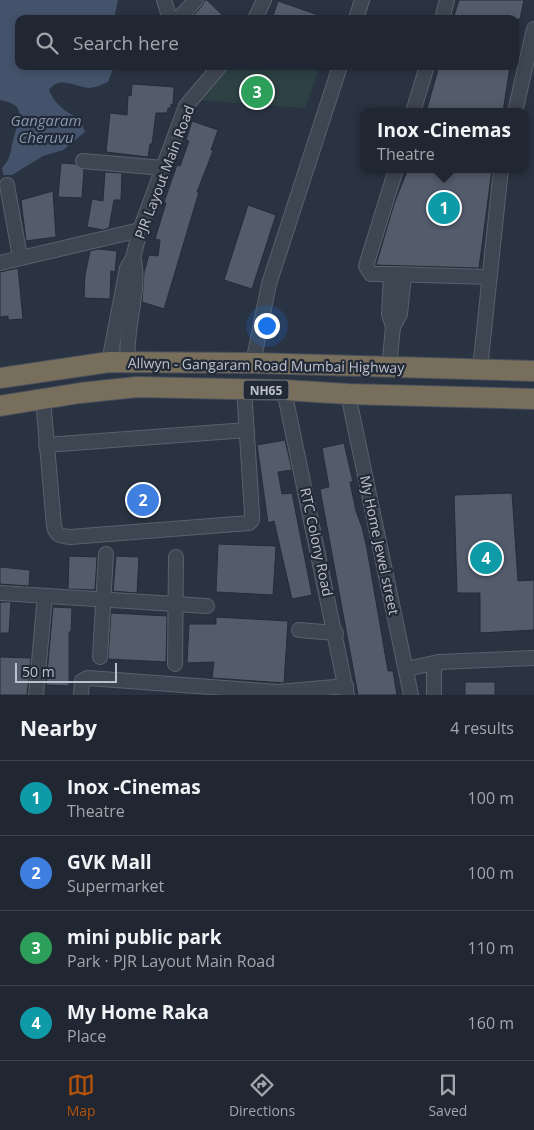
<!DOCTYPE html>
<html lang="en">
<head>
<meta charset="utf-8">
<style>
	body { margin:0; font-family:"Open Sans",sans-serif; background:#282e3a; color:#f1f3f6 }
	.scale { position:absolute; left:15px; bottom:12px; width:102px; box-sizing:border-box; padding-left:5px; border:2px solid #bcc1cc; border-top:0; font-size:14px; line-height:18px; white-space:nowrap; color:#bcc1cc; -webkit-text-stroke:4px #232a37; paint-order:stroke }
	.you { position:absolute; left:266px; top:325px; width:18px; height:18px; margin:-12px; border:4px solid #fff; border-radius:50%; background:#1a73e8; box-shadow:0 0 0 8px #1a73e833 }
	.badge { display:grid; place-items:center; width:32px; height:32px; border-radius:50%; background:#b45309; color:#fff; font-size:16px; font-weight:700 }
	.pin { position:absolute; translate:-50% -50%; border:2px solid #fff; box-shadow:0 1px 5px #0006 }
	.popup { position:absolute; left:360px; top:108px; width:168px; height:65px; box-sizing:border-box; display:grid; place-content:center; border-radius:10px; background:#202632; filter:drop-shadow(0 1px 4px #0005); font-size:16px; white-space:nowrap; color:#a2a5ac }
	.popup b { font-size:19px; color:#f1f3f6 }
	.popup::after { content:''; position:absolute; left:50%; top:100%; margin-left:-10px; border:10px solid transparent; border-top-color:#202632 }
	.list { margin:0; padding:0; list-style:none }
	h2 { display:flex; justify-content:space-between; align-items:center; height:65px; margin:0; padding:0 20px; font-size:21px }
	h2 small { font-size:16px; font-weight:400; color:#a2a5ac }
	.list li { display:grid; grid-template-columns:32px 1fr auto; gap:15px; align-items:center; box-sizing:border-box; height:75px; padding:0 20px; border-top:1px solid #3d434d }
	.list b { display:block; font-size:19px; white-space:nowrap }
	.list p { margin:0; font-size:16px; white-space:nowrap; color:#a2a5ac }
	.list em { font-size:16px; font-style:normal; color:#a2a5ac }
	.icon { flex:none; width:28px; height:28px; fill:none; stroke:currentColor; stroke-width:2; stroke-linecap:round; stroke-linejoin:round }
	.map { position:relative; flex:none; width:534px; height:695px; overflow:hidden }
	.search { position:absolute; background:#202632; box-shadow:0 2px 8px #0003; left:15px; right:15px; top:15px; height:55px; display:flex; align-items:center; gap:12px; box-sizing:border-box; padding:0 18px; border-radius:10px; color:#a2a5ac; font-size:19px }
	.sheet { height:365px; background:#202632 }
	nav { display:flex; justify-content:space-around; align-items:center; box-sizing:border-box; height:70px; border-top:1px solid #3d434d; background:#202632; font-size:14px; color:#a2a5ac }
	nav a { display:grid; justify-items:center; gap:2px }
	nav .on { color:#b45309 }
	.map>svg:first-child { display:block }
</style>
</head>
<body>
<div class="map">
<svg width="534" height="695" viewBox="0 0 534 695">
	<rect width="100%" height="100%" fill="#2a3342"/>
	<polygon fill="#2d4144" points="225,66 320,66 305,108 196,100"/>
	<path fill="#44526b" d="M0,0H118L114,19H19V66H114L108,82C103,84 95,88 89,88C74,87 60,75 49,90C55,105 66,112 80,119L85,132L63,150L43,156L12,175H3L2,168C13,156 9,152 14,137C19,118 28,105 0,100Z"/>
	<g fill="#545c6c" stroke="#252c39">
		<polygon points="205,0 207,0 226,19 190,19 202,6"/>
		<polygon points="459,0 524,0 520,19 453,19"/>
		<polygon points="278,1 324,17 324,19 272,19"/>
		<polygon points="439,66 510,66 503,112 426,112"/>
		<polygon points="132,84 174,87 173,105 171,104 171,108 168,108 167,113 156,113 152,144 150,144 148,157 106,152 110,113 127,115 128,95 131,96"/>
		<polygon points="192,121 218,130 211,150 213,151 197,192 199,192 164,309 142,302 144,272 149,255 158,256 160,240 155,239 166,203 164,202 177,165 180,166 189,141 186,140"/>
		<polygon points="61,163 75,164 84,170 82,198 58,197"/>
		<polygon points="408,169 492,169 479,268 376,265 394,204"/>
		<polygon points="105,172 122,173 121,200 114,200 109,228 103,230 87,227 92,199 103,201"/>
		<polygon points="53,191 56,237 26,241 21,200"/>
		<polygon points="248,205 276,215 252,289 224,280"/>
		<polygon points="98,249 117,251 115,272 111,271 110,299 84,298 85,275 90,251"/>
		<polygon points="18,268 23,319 8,320 8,316 0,317 0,272"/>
		<polygon points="285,440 292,470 278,472 282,494 292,493 312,595 292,599 274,521 268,523 257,445"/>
		<polygon points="344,443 353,482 350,482 356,511 362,527 367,549 388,671 393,671 397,695 358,695 320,489 329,487 322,448"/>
		<polygon points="512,493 518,581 534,580 534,630 480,633 480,593 457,593 454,495"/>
		<polygon points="218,544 276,546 273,595 216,592"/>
		<polygon points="69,556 97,557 95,590 68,589"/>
		<polygon points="116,556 139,557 137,593 113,591"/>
		<polygon points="0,567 30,570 29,586 0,584"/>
		<polygon points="0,602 11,602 9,633 0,633"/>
		<polygon points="53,607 72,608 71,632 69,632 69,686 46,685"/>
		<polygon points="111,613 167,616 166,662 108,659"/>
		<polygon points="216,617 288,621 284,683 212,678 214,662 187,663 189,624 216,624"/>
		<polygon points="0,657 31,658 27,695 0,695"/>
		<rect x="465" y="682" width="30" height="13"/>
	</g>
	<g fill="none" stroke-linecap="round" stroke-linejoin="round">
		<g stroke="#5a606c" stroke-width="16">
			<g id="minor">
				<polyline points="164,0 170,19"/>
				<polyline points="178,19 196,0"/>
				<polyline points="255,19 264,0"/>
				<polyline points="356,19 362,0"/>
				<polyline points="442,19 447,0"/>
				<polyline points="413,112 427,66"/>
				<polyline points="515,112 534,29"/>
				<polyline points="83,161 163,168"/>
				<polyline points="7,185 20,257"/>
				<polyline points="0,263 140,230"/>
				<polyline points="391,274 489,277"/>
				<polyline points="393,327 400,314 404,275"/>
				<polyline points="109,362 127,268 133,258 140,230 186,106 220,66"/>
				<path d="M128,363C124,331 142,284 133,258"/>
				<polyline points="253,363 269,284 340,66"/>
				<polyline points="389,367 393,327 389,314 391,274 371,274 366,266 396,169"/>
				<polyline points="480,369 501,169"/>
				<polyline points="284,390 347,695"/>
				<polyline points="348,394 411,695"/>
				<path d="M43,399L54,526C56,535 60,536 70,537L249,523L252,520V513L244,389"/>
				<polyline points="46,445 247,430"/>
				<polyline points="0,593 207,606"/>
				<polyline points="299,630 336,633"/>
				<polyline points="100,657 106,554"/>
				<polyline points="175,664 176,557"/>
				<polyline points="406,669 439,662"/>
				<polyline points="36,695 45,596"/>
				<polyline points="81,695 82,681 88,678 278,692 346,686"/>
				<polyline points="434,695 434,669 439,662 534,658"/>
			</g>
		</g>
		<g stroke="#49505c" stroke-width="22">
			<g id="highway">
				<polyline points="0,378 109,362 253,363 534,371"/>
				<polyline points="0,406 80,393 137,387 284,390 348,394 534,399"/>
			</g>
		</g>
		<use href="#minor" stroke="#3e4652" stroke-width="14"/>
		<use href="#highway" stroke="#776e5c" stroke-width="20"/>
	</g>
	<g text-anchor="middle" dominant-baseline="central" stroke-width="4.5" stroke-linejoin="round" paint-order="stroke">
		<rect fill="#232a37" stroke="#8e949f" stroke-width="1" x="243.5" y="380.5" width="45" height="19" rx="4"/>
		<g font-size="12" font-weight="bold" fill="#bcc1cc">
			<text x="266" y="390">NH65</text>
		</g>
		<g font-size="14" fill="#bcc1cc" stroke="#232a37">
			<text transform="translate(164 172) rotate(-69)">PJR Layout Main Road</text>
			<text transform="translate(266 365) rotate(1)">Allwyn - Gangaram Road Mumbai Highway</text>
			<text transform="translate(317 542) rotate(78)">RTC Colony Road</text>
			<text transform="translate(380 545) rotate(78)">My Home Jewel street</text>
		</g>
		<g font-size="15" font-style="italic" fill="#8696b0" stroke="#232a37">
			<text x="46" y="120">Gangaram<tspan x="46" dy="17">Cheruvu</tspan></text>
		</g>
	</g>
</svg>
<div class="scale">50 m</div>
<div class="you"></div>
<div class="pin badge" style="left:444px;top:208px;background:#0f9aa8">1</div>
<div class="popup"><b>Inox -Cinemas</b>Theatre</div>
<div class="pin badge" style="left:143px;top:500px;background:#3f7fe0">2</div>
<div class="pin badge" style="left:257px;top:92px;background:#2e9e5b">3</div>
<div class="pin badge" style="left:486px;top:558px;background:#0f9aa8">4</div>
<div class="search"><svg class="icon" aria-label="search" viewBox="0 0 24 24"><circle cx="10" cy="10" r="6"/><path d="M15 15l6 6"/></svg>Search here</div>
</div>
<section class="sheet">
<h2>Nearby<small>4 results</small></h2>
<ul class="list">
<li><span class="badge" style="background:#0f9aa8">1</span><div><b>Inox -Cinemas</b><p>Theatre</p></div><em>100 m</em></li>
<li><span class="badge" style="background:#3f7fe0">2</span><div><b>GVK Mall</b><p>Supermarket</p></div><em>100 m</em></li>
<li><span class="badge" style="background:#2e9e5b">3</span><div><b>mini public park</b><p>Park · PJR Layout Main Road</p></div><em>110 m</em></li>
<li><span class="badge" style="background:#0f9aa8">4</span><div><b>My Home Raka</b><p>Place</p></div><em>160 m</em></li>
</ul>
</section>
<nav>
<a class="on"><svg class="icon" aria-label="map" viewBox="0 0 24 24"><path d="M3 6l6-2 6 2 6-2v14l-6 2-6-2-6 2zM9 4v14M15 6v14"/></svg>Map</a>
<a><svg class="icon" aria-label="directions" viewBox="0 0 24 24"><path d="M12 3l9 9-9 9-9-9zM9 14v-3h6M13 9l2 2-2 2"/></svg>Directions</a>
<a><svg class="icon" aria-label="saved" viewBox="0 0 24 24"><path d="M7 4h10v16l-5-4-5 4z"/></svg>Saved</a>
</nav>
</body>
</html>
